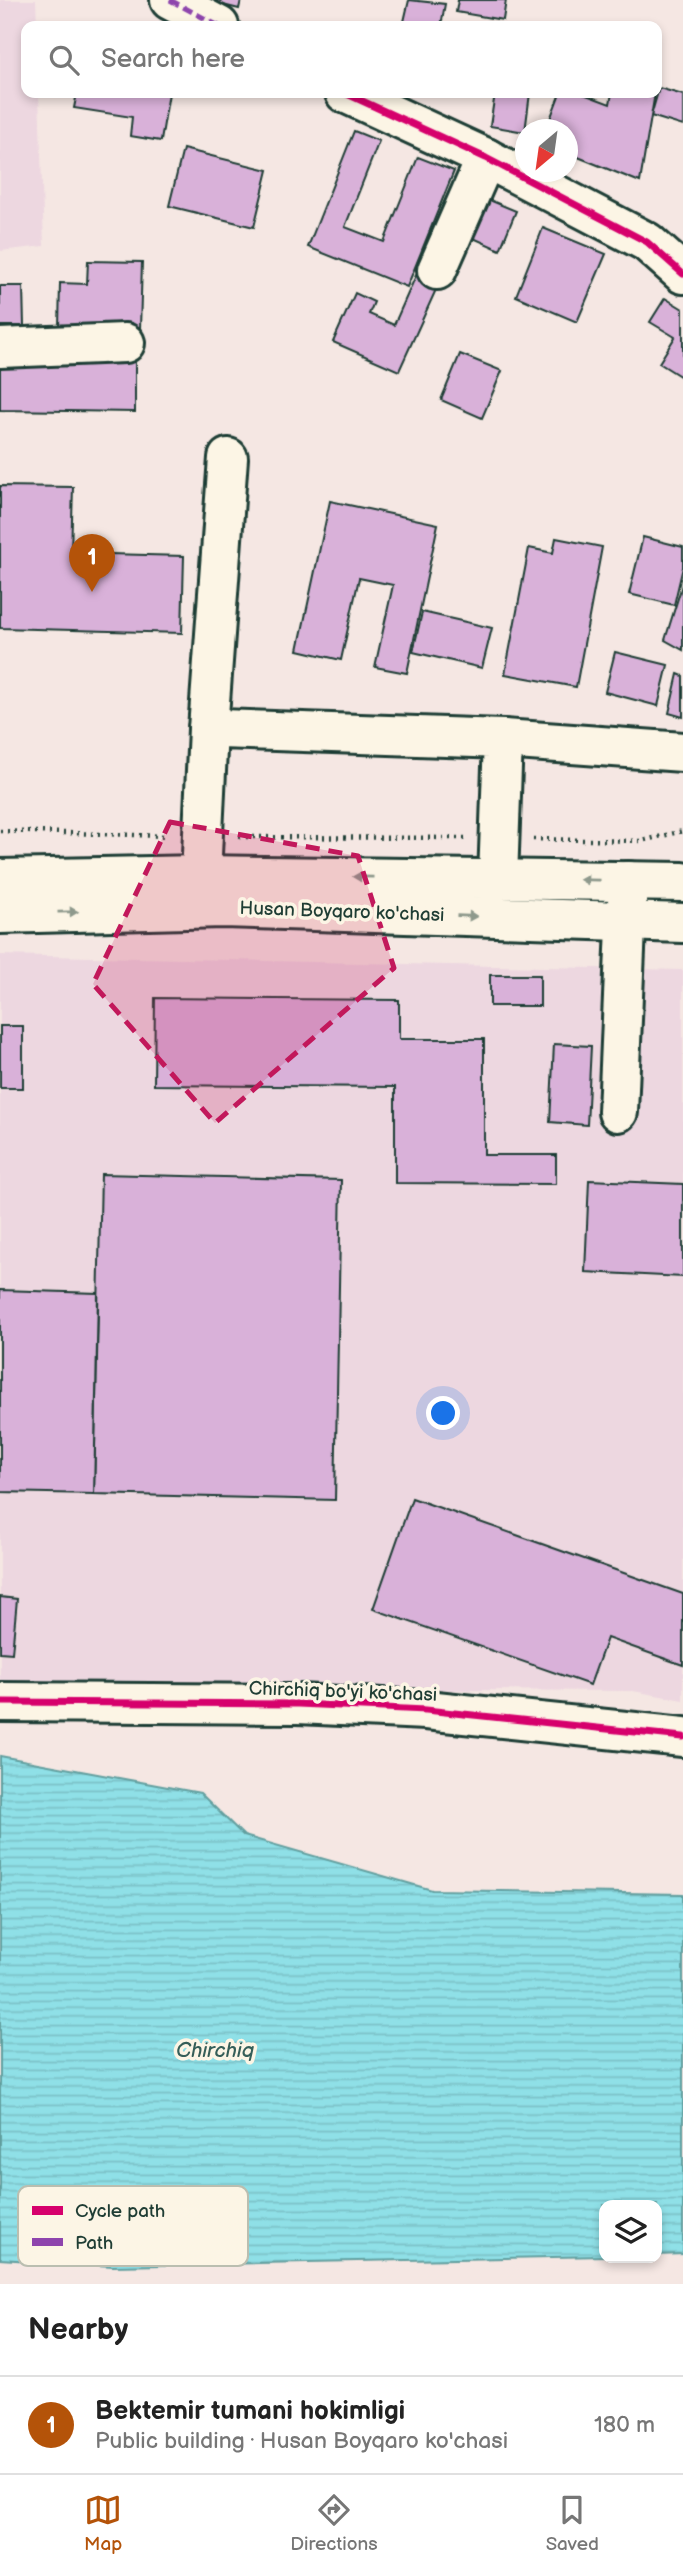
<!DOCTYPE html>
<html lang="en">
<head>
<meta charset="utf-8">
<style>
	body { margin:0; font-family:"Balsamiq Sans",sans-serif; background:#f2f2f2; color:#222 }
	.controls { position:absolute; right:21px; bottom:21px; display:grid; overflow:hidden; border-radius:14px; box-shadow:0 4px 10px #0003 }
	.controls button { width:63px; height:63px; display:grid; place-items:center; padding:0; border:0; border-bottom:2px solid #e0e0e0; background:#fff; color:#222; font:35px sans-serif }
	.compass { position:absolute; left:515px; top:119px; width:63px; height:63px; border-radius:50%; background:#fff; box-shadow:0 4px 10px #0003; rotate:209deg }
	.you { position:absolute; left:444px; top:1414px; width:24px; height:24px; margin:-18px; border:5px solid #fff; border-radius:50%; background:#1a73e8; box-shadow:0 0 0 10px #1a73e833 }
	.badge { display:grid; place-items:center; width:46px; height:46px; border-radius:50%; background:#b45309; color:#fff; font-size:23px; font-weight:700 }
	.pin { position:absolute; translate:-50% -58px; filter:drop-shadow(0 2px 4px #0008) }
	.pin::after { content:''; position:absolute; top:37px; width:24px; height:21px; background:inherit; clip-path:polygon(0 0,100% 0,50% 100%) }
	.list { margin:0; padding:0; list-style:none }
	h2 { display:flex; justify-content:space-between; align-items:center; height:91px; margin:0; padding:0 28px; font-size:30px }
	h2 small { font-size:23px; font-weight:400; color:#767676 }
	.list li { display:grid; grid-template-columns:46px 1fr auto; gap:21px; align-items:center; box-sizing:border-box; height:98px; padding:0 28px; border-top:2px solid #e0e0e0 }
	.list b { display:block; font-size:26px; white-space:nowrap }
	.list p { margin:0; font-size:23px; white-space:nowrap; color:#767676 }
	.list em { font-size:23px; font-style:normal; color:#767676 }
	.icon { flex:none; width:38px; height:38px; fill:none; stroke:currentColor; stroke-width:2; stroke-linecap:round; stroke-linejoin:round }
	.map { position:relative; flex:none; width:683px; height:2284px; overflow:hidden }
	.search { position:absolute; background:#fff; box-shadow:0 4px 10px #0003; left:21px; right:21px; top:21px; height:77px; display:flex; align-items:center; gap:18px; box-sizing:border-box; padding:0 24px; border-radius:14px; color:#767676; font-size:26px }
	.sheet { height:189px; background:#fff }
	nav { display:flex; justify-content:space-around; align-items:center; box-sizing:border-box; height:98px; border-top:2px solid #e0e0e0; background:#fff; font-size:19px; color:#767676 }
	nav a { display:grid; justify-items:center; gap:4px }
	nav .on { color:#b45309 }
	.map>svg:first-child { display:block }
</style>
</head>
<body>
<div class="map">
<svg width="683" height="2284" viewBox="0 0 683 2284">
	<defs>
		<pattern id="water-rules" width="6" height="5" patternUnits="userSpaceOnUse" patternTransform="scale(1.75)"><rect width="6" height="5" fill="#8fe0e7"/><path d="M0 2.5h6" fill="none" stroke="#7bc1c7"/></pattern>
	</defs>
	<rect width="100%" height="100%" fill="#f5e7e3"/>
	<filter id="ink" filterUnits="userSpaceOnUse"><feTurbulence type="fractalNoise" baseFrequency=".0143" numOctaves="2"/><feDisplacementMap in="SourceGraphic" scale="14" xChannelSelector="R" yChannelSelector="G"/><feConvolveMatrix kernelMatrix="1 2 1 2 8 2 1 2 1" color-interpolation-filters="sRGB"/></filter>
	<g filter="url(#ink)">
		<g fill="#edd7e0">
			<polygon points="0,0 36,0 37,26 26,26 26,93 39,93 44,246 0,251"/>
			<polygon points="0,955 683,970 683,1700 633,1691 0,1687"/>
		</g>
		<polygon fill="url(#water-rules)" stroke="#629f9f" stroke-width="2" points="0,1756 200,1793 244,1836 432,1890 683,1894 683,2254 657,2255 657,2205 604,2205 604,2256 113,2266 0,2259"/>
		<g fill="#d9b1d9" stroke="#1f3d34" stroke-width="2">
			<polygon points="203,0 241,0 239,9"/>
			<polygon points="409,0 445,4 441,26 403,26"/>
			<polygon points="458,0 506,0 503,20 456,12"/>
			<polygon points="659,88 683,95 683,126 651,116"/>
			<polygon points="77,93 169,93 161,141 130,136 132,117 74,108"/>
			<polygon points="495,93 530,93 525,132 490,126"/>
			<polygon points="560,93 581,93 610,104 612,93 655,93 640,182 568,153 568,130 546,130"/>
			<polygon points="354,131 379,141 345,227 384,242 418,157 454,171 407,287 308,247"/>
			<polygon points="183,149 268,170 254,227 169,206"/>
			<polygon points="487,199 516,211 500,250 471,237"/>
			<polygon points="543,228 606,254 577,322 516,296"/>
			<polygon points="88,261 142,262 140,329 59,327 60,283 87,284"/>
			<polygon points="417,273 439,283 399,371 333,342 355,293 374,302 369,314 394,325"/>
			<polygon points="0,286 23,286 24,326 0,326"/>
			<polygon points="665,298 683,309 683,378 659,363 675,337 650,322"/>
			<polygon points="460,354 502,371 482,418 441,400"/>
			<polygon points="0,355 135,358 135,412 0,410"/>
			<polygon points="0,486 73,487 71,553 184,556 182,633 0,628"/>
			<polygon points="330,501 438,524 407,673 375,667 393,585 359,578 341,660 298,650"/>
			<polygon points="643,537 683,547 683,567 674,605 629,594"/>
			<polygon points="556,538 602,547 576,687 505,674 529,548 553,553"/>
			<polygon points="683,582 683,650 665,640"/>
			<polygon points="422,612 492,628 482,668 413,652"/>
			<polygon points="615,652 668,665 658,706 605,692"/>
			<polygon points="678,674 683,676 683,717 669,713"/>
			<rect x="490" y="975" width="50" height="31"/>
			<polygon points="155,998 399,1000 399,1039 484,1039 484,1155 556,1155 556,1184 395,1183 395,1087 154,1085"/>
			<rect x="0" y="1026" width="23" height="62"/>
			<polygon points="554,1044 591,1046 587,1125 550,1122"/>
			<polygon points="101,1174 341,1180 335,1500 94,1494"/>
			<polygon points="589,1180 683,1184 683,1277 585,1272"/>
			<polygon points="0,1290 98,1293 94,1494 0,1492"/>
			<polygon points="412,1498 683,1594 683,1665 607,1638 590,1685 373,1609"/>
			<polygon points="0,1597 17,1599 12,1653 0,1652"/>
		</g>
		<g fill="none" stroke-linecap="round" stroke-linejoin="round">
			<g stroke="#1f3d34" stroke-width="44">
				<g id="minor">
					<polyline points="170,0 219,26"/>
					<polyline points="345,93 486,158 647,242 683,274"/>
					<polyline points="437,270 486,158"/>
					<polyline points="0,348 125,343"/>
					<polyline points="208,729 228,458"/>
					<polyline points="503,739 683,752"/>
					<polyline points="201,875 208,729 220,729 503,739 498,879"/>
					<polyline points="618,1112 628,881"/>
					<polyline points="0,1702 298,1704 426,1710 683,1737"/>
				</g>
			</g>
			<g stroke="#1f3d34" stroke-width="44">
				<g id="major">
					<polyline points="0,879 201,875 683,882"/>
					<polyline points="0,914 223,908 683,923"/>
				</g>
			</g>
			<g stroke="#1f3d34" stroke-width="4.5" stroke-dasharray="2 5" stroke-linecap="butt">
				<polyline points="0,831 167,836"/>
				<polyline points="239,837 465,838"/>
				<polyline points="533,839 641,841 683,831"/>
			</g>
			<use href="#minor" stroke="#fcf5e5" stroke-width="38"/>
			<use href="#major" stroke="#fcf5e5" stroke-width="38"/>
			<polyline stroke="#8e44ad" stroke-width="5" stroke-dasharray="10 5" stroke-linecap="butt" points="170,0 219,26"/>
			<g stroke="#fcf5e5" stroke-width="11">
				<g id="cycleway">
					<polyline points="345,93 486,158 647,242 683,274"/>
					<polyline points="0,1702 298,1704 426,1710 683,1737"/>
				</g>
			</g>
			<use href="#cycleway" stroke="#d6006c" stroke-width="7"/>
		</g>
		<defs><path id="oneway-solid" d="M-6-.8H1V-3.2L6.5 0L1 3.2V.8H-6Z" transform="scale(1.75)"/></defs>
		<g fill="#8e998c">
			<use href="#oneway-solid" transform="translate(363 877) rotate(-179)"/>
			<use href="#oneway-solid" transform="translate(590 880) rotate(-179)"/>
			<use href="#oneway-solid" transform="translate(68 912) rotate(-1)"/>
			<use href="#oneway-solid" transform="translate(467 916) rotate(2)"/>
		</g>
	</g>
	<path fill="#c2185b" fill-opacity="0.2" stroke="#c2185b" stroke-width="5" stroke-dasharray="14 9" stroke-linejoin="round" d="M170,822L358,856L394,968L215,1123L93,984Z"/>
	<g text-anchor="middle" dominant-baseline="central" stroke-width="7" stroke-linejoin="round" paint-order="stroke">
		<g font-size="19" fill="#1f3d34" stroke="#fcf5e5">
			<text transform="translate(342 912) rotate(2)">Husan Boyqaro ko'chasi</text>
			<text transform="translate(343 1692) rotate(2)">Chirchiq bo'yi ko'chasi</text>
		</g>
		<g font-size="21" font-style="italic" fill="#355e58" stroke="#fcf5e5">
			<text x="215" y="2050">Chirchiq</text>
		</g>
	</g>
	<rect x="18" y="2186" width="230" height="80" rx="10" fill="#fcf5e5" stroke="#babeb0" stroke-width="2"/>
	<rect x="32" y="2206" width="31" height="9" fill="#d6006c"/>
	<rect x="32" y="2238" width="31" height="8" fill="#8e44ad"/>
	<g font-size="19" fill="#1f3d34">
		<text x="75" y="2217">Cycle path</text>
		<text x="75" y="2249">Path</text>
	</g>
</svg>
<div class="controls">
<button><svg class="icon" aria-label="layers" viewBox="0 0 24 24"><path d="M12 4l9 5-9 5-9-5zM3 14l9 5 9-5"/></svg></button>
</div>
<svg class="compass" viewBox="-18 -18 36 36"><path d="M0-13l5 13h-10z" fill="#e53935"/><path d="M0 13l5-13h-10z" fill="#767676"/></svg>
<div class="you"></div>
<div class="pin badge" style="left:92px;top:592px">1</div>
<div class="search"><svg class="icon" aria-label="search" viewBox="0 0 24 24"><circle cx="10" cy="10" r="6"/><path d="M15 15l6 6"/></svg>Search here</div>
</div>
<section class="sheet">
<h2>Nearby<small></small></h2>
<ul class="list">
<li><span class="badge">1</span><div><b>Bektemir tumani hokimligi</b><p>Public building · Husan Boyqaro ko'chasi</p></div><em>180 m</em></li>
</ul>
</section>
<nav>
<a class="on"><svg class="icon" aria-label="map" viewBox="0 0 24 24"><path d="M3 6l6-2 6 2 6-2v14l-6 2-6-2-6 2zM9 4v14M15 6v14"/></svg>Map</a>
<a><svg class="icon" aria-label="directions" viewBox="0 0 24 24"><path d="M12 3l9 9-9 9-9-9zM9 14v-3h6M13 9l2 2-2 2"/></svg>Directions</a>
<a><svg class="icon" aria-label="saved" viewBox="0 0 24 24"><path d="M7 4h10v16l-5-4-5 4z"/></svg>Saved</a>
</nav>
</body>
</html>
